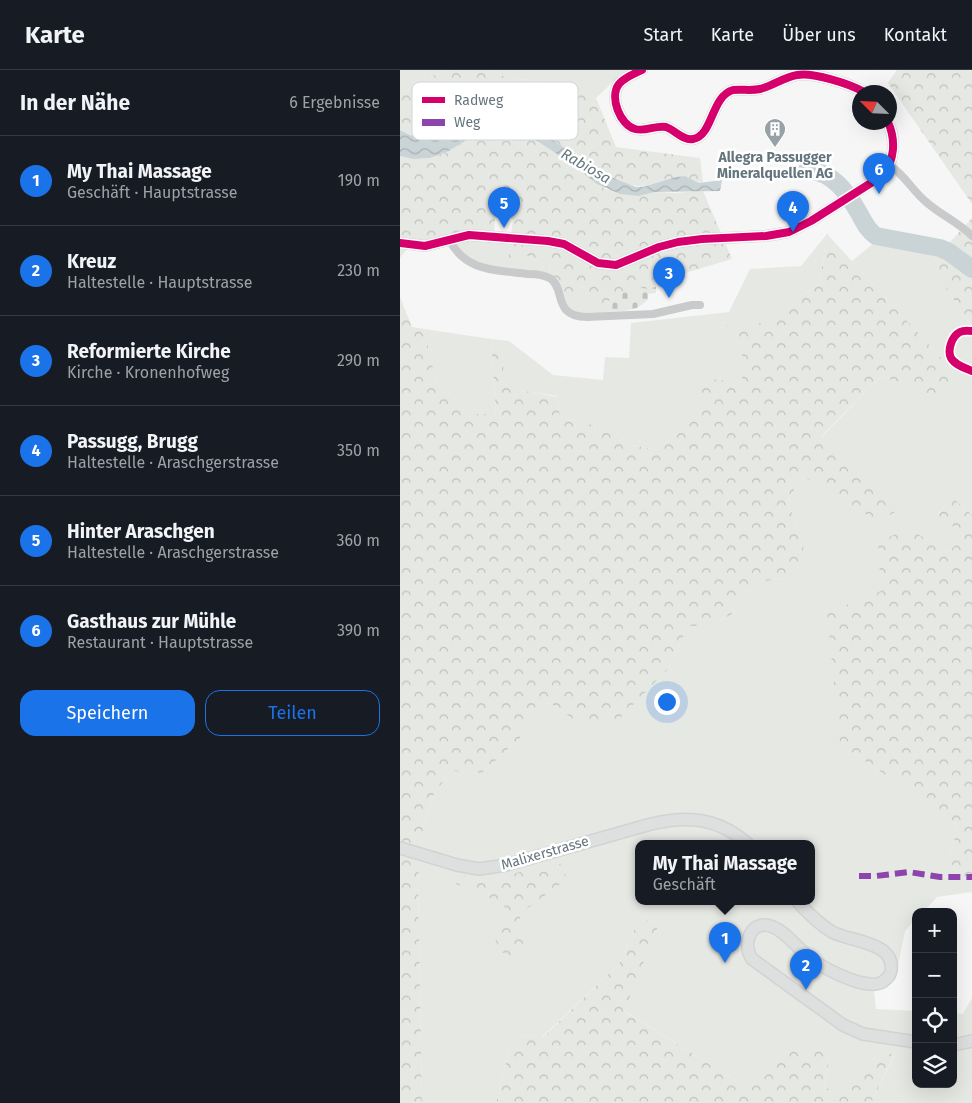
<!DOCTYPE html>
<html lang="de">
<head>
<meta charset="utf-8">
<style>
	body { margin:0; font-family:"Fira Sans",sans-serif; background:#242831; color:#f1f3f6 }
	.controls { position:absolute; right:15px; bottom:15px; display:grid; overflow:hidden; border-radius:10px; box-shadow:0 5px 20px #0002 }
	.controls button { width:45px; height:45px; display:grid; place-items:center; padding:0; border:0; border-bottom:1px solid #363941; background:#171b24; color:#f1f3f6; font:25px sans-serif }
	.compass { position:absolute; left:452px; top:15px; width:45px; height:45px; border-radius:50%; background:#171b24; box-shadow:0 5px 20px #0002; rotate:294deg }
	.you { position:absolute; left:266px; top:631px; width:18px; height:18px; margin:-12px; border:4px solid #fff; border-radius:50%; background:#1a73e8; box-shadow:0 0 0 8px #1a73e833 }
	.badge { display:grid; place-items:center; width:32px; height:32px; border-radius:50%; background:#1a73e8; color:#fff; font-size:16px; font-weight:700 }
	.pin { position:absolute; translate:-50% -41px; filter:drop-shadow(0 1px 2px #0008) }
	.pin::after { content:''; position:absolute; top:26px; width:18px; height:15px; background:inherit; clip-path:polygon(0 0,100% 0,50% 100%) }
	.popup { position:absolute; left:235px; top:770px; width:180px; height:65px; box-sizing:border-box; display:grid; place-content:center; border-radius:10px; background:#171b24; filter:drop-shadow(0 1px 4px #0005); font-size:16px; white-space:nowrap; color:#9ea1a6 }
	.popup b { font-size:19px; color:#f1f3f6 }
	.popup::after { content:''; position:absolute; left:50%; top:100%; margin-left:-10px; border:10px solid transparent; border-top-color:#171b24 }
	.list { margin:0; padding:0; list-style:none }
	h2 { display:flex; justify-content:space-between; align-items:center; height:65px; margin:0; padding:0 20px; font-size:21px }
	h2 small { font-size:16px; font-weight:400; color:#9ea1a6 }
	.list li { display:grid; grid-template-columns:32px 1fr auto; gap:15px; align-items:center; box-sizing:border-box; height:90px; padding:0 20px; border-top:1px solid #363941 }
	.list b { display:block; font-size:19px; white-space:nowrap }
	.list p { margin:0; font-size:16px; white-space:nowrap; color:#9ea1a6 }
	.list em { font-size:16px; font-style:normal; color:#9ea1a6 }
	.actions { display:flex; gap:10px; padding:15px 20px }
	.actions a { flex:1; padding:11px 0; border:1px solid #1a73e8; border-radius:15px; text-align:center; font-size:18px; color:#1a73e8 }
	.actions .main { background:#1a73e8; color:#fff }
	.icon { flex:none; width:28px; height:28px; fill:none; stroke:currentColor; stroke-width:2; stroke-linecap:round; stroke-linejoin:round }
	.map { position:relative; flex:none; width:572px; height:1033px; overflow:hidden }
	header { display:flex; align-items:center; gap:30px; box-sizing:border-box; height:70px; padding:0 25px; background:#171b24; border-bottom:1px solid #363941 }
	header strong { font-size:24px }
	nav { display:flex; gap:28px; margin-inline-start:auto; font-size:18px }
	main { display:flex }
	aside { flex:1; background:#171b24 }
	.map>svg:first-child { display:block }
</style>
</head>
<body>
<header>
<strong>Karte</strong>
<nav><a>Start</a><a>Karte</a><a>Über uns</a><a>Kontakt</a></nav>
</header>
<main>
<aside>
<h2>In der Nähe<small>6 Ergebnisse</small></h2>
<ul class="list">
<li><span class="badge">1</span><div><b>My Thai Massage</b><p>Geschäft · Hauptstrasse</p></div><em>190 m</em></li>
<li><span class="badge">2</span><div><b>Kreuz</b><p>Haltestelle · Hauptstrasse</p></div><em>230 m</em></li>
<li><span class="badge">3</span><div><b>Reformierte Kirche</b><p>Kirche · Kronenhofweg</p></div><em>290 m</em></li>
<li><span class="badge">4</span><div><b>Passugg, Brugg</b><p>Haltestelle · Araschgerstrasse</p></div><em>350 m</em></li>
<li><span class="badge">5</span><div><b>Hinter Araschgen</b><p>Haltestelle · Araschgerstrasse</p></div><em>360 m</em></li>
<li><span class="badge">6</span><div><b>Gasthaus zur Mühle</b><p>Restaurant · Hauptstrasse</p></div><em>390 m</em></li>
</ul>
<div class="actions"><a class="main">Speichern</a><a>Teilen</a></div>
</aside>
<div class="map">
<svg width="572" height="1033" viewBox="0 0 572 1033">
	<defs>
		<pattern id="forest-crowns" width="20" height="18" patternUnits="userSpaceOnUse" patternTransform="scale(1.25)"><rect width="20" height="18" fill="#e6e8e3"/><path d="M2 6a3 3 0 1 1 6 0M12 15a3 3 0 1 1 6 0" fill="none" stroke="#bec1bd"/></pattern>
		<pattern id="cemetery-stones" width="16" height="16" patternUnits="userSpaceOnUse" patternTransform="scale(1.25)"><rect width="16" height="16" fill="#e6e8e3"/><path d="M2 7V4a2 2 0 0 1 4 0v3zM10 15v-3a2 2 0 0 1 4 0v3z" fill="#bec1bd"/></pattern>
		<pattern id="water-waves" width="16" height="10" patternUnits="userSpaceOnUse" patternTransform="scale(1.25)"><rect width="16" height="10" fill="#cad3d5"/><path d="M0 5q4-4 8 0t8 0" fill="none" stroke="#a8b0b2"/></pattern>
	</defs>
	<rect width="100%" height="100%" fill="#f6f6f6"/>
	<g fill="#e6e8e3" fill-rule="evenodd">
		<polygon points="0,0 51,0 17,11 0,27"/>
		<polygon points="90,0 231,0 219,6 196,28 150,12 108,8"/>
		<polygon points="427,164 419,214 354,257 319,255 342,277 343,312 299,345 258,380 229,375 214,360 160,347 157,326 120,320 104,302 101,270 109,271 153,305 203,310 205,287 229,288 231,253 329,242 350,199 401,196"/>
		<path d="M485,164L548,174L530,194L572,257V445L553,429L538,444L564,465L549,482L507,458L481,521L440,674L558,755L549,791L572,818V822L537,827L523,842H516V849L505,861L495,910L474,921L476,939L516,941V1014H553V943L563,944L572,928V1033H471L494,986L482,980L439,1021L424,1019L429,990L388,977L363,1010L340,1013L223,940L259,854L252,850L238,852L219,894L142,967L113,966L96,1033H24L22,1030L18,809L23,758L34,724L51,701L82,703L120,668L124,640L150,633L180,654L268,599L288,556H311L332,544L355,513L384,508L403,469L387,431L403,406L478,452L502,438L421,368L481,306L542,330L553,301L452,191ZM239,774H411V832H239Z"/>
		<polygon points="112,167 113,191 128,186 150,197 148,208 72,194 49,169"/>
		<polygon points="181,216 204,242 205,246 187,247 165,238"/>
		<polygon points="24,259 91,269 96,345 72,344 36,311"/>
	</g>
	<g fill="url(#forest-crowns)">
		<path d="M51,0H90L108,8L150,12L196,28L216,77L300,88L303,113L297,112L285,106L274,107L243,117L231,115L206,105L139,61L120,52L114,45L67,40L62,53C32,55 38,79 0,60V27L17,11Z"/>
		<polygon points="497,0 572,0 572,134 488,13"/>
		<polygon points="107,60 128,65 169,92 205,119 239,126 255,122 275,123 303,121 332,189 255,212 256,217 212,226 204,242 181,216 165,238 148,208 150,197 128,186 113,191 108,191 113,149 95,148 94,166 10,175 0,188 0,86 13,89 30,88 47,82 77,64"/>
		<polygon points="572,148 572,257 530,194"/>
		<polygon points="427,164 553,301 542,330 481,306 421,367 502,438 478,452 403,406 387,431 403,469 404,492 384,508 355,513 332,544 311,556 288,556 268,599 220,648 180,654 150,633 125,640 120,668 82,703 51,701 34,724 23,758 18,809 22,1030 24,1033 0,1033 0,227 12,257 24,259 36,311 72,344 96,344 91,269 101,270 104,302 120,320 157,327 160,347 214,360 229,375 258,380 299,345 298,308 342,312 342,277 318,254 354,257 419,214"/>
		<polygon points="553,428 572,445 572,818 549,791 558,755 440,674 427,543 481,521 478,473 507,458 549,482 564,465 538,445"/>
		<polygon points="164,793 166,810 125,840 113,858 128,874 120,890 99,881 95,868 107,848 104,834 56,814 58,805 88,809"/>
		<polygon points="252,850 259,854 224,941 340,1013 363,1009 388,977 415,976 429,990 424,1018 439,1021 482,980 494,985 471,1033 96,1033 113,966 143,967 219,894 238,852"/>
	</g>
	<polygon fill="url(#cemetery-stones)" points="256,217 256,223 248,224 248,230 237,238 224,241 204,242 212,226 241,218 245,219"/>
	<path fill="url(#water-waves)" d="M67,40L109,42L120,52L139,61L206,105L236,117H243L275,107L285,106L299,113L322,110L320,121L255,122L239,126L220,124L197,114L169,92L128,65L112,61L77,64L47,82L30,88L13,89L0,86V60C34,79 34,55 62,53L65,47L71,50L83,51V54L65,52V54L89,56L97,55L101,47L88,46L87,50L71,48L65,46Z"/>
	<g fill="none" stroke-linecap="round" stroke-linejoin="round">
		<path stroke="#cad3d5" stroke-width="18" d="M407,100C433,102 447,122 459,143C464,152 467,160 476,166L540,178L549,182L572,199"/>
		<g stroke="#d2d3d4" stroke-width="12">
			<g id="secondary">
				<path d="M242,0C234,4 225,7 219,14C209,27 220,55 235,59C246,62 255,55 266,57C275,60 283,71 293,69C313,66 311,26 333,20C342,19 351,21 360,19C373,16 384,7 397,5C413,2 450,14 464,22"/>
				<path d="M0,173L25,176L69,165L148,171L164,174L198,193L216,195L259,177L278,172L302,169L366,166L389,162L411,151L482,106C495,91 496,70 488,52"/>
			</g>
		</g>
		<g stroke="#d2d3d4" stroke-width="14">
			<g id="primary">
				<path d="M0,778L57,795L79,799L106,795L251,754C289,745 318,748 348,774"/>
				<path d="M398,832C408,843 419,854 432,862C449,871 490,872 491,895C492,900 490,906 486,909C479,917 467,914 458,912C437,905 418,896 402,881C393,873 384,861 373,857C352,848 341,873 352,889L443,955L463,964L516,972"/>
				<polyline points="553,975 572,971"/>
			</g>
		</g>
		<g stroke="#c9cacb" stroke-width="8">
			<path d="M489,95C504,104 512,120 525,131C539,144 558,152 572,166"/>
			<path d="M49,169C65,202 96,200 128,204C135,204 145,205 151,209C166,220 152,246 187,247L253,244L292,235H300"/>
			<path d="M572,261C568,261 564,260 560,262C552,266 547,280 551,288C555,295 565,298 572,301"/>
		</g>
		<use href="#secondary" stroke="#dedfdf" stroke-width="10"/>
		<use href="#primary" stroke="#dedfdf" stroke-width="11"/>
		<polyline stroke="#8e44ad" stroke-width="6" stroke-dasharray="12 6" stroke-linecap="butt" points="459,806 476,806 509,802 540,807 572,807"/>
		<g stroke="#fff" stroke-width="11">
			<g id="cycleway">
				<path d="M242,0C234,4 225,7 219,14C209,27 220,55 235,59C246,62 255,55 266,57C275,60 283,71 293,69C313,66 311,26 333,20C342,19 351,21 360,19C373,16 384,7 397,5C413,2 450,14 464,22"/>
				<path d="M0,173L25,176L69,165L148,171L164,174L198,193L216,195L259,177L278,172L302,169L366,166L389,162L411,151L482,106C495,91 496,70 488,52"/>
				<path d="M572,261C568,261 564,260 560,262C552,266 547,280 551,288C555,295 565,298 572,301"/>
			</g>
		</g>
		<use href="#cycleway" stroke="#d6006c" stroke-width="8"/>
	</g>
	<defs>
		<g id="building-pin" transform="scale(1.125)"><path d="M0 17L-7.5 6A9.5 9.5 0 1 1 7.5 6Z" fill="#97a2a8" stroke="#fff"/><path d="M-4-6H4V6H1V3H-1V6H-4ZM-2.5-4.3h1.7v1.8h-1.7ZM.8-4.3h1.7v1.8H.8ZM-2.5-1h1.7V.8h-1.7ZM.8-1h1.7V.8H.8Z" fill="#fff"/></g>
	</defs>
	<g fill-rule="evenodd">
		<use href="#building-pin" x="375" y="59"/>
	</g>
	<g text-anchor="middle" dominant-baseline="central" stroke-width="5" stroke-linejoin="round" paint-order="stroke">
		<g font-size="14" font-weight="bold" fill="#64757e" stroke="#fff">
			<text x="375" y="87">Allegra Passugger<tspan x="375" dy="16">Mineralquellen AG</tspan></text>
		</g>
		<g font-size="14" fill="#64757e" stroke="#fff">
			<text transform="translate(145 783) rotate(-16)">Malixerstrasse</text>
		</g>
		<g font-size="15" font-style="italic" fill="#647a80" stroke="#fff">
			<text transform="translate(186 96) rotate(30)">Rabiosa</text>
		</g>
	</g>
	<rect x="12" y="12" width="166" height="58" rx="8" fill="#fff" stroke="#d0d6d8" stroke-width="1"/>
	<rect x="22" y="27" width="23" height="6" fill="#d6006c"/>
	<rect x="22" y="49" width="23" height="7" fill="#8e44ad"/>
	<g font-size="14" fill="#64757e">
		<text x="54" y="35">Radweg</text>
		<text x="54" y="57">Weg</text>
	</g>
</svg>
<div class="controls">
<button>+</button>
<button>−</button>
<button><svg class="icon" aria-label="locate" viewBox="0 0 24 24"><circle cx="12" cy="12" r="6"/><path d="M12 2v4M12 18v4M2 12h4M18 12h4"/></svg></button>
<button><svg class="icon" aria-label="layers" viewBox="0 0 24 24"><path d="M12 4l9 5-9 5-9-5zM3 14l9 5 9-5"/></svg></button>
</div>
<svg class="compass" viewBox="-18 -18 36 36"><path d="M0-13l5 13h-10z" fill="#e53935"/><path d="M0 13l5-13h-10z" fill="#9ea1a6"/></svg>
<div class="you"></div>
<div class="pin badge" style="left:325px;top:893px">1</div>
<div class="popup"><b>My Thai Massage</b>Geschäft</div>
<div class="pin badge" style="left:406px;top:920px">2</div>
<div class="pin badge" style="left:269px;top:228px">3</div>
<div class="pin badge" style="left:393px;top:162px">4</div>
<div class="pin badge" style="left:104px;top:158px">5</div>
<div class="pin badge" style="left:479px;top:124px">6</div>
</div>
</main>
</body>
</html>
